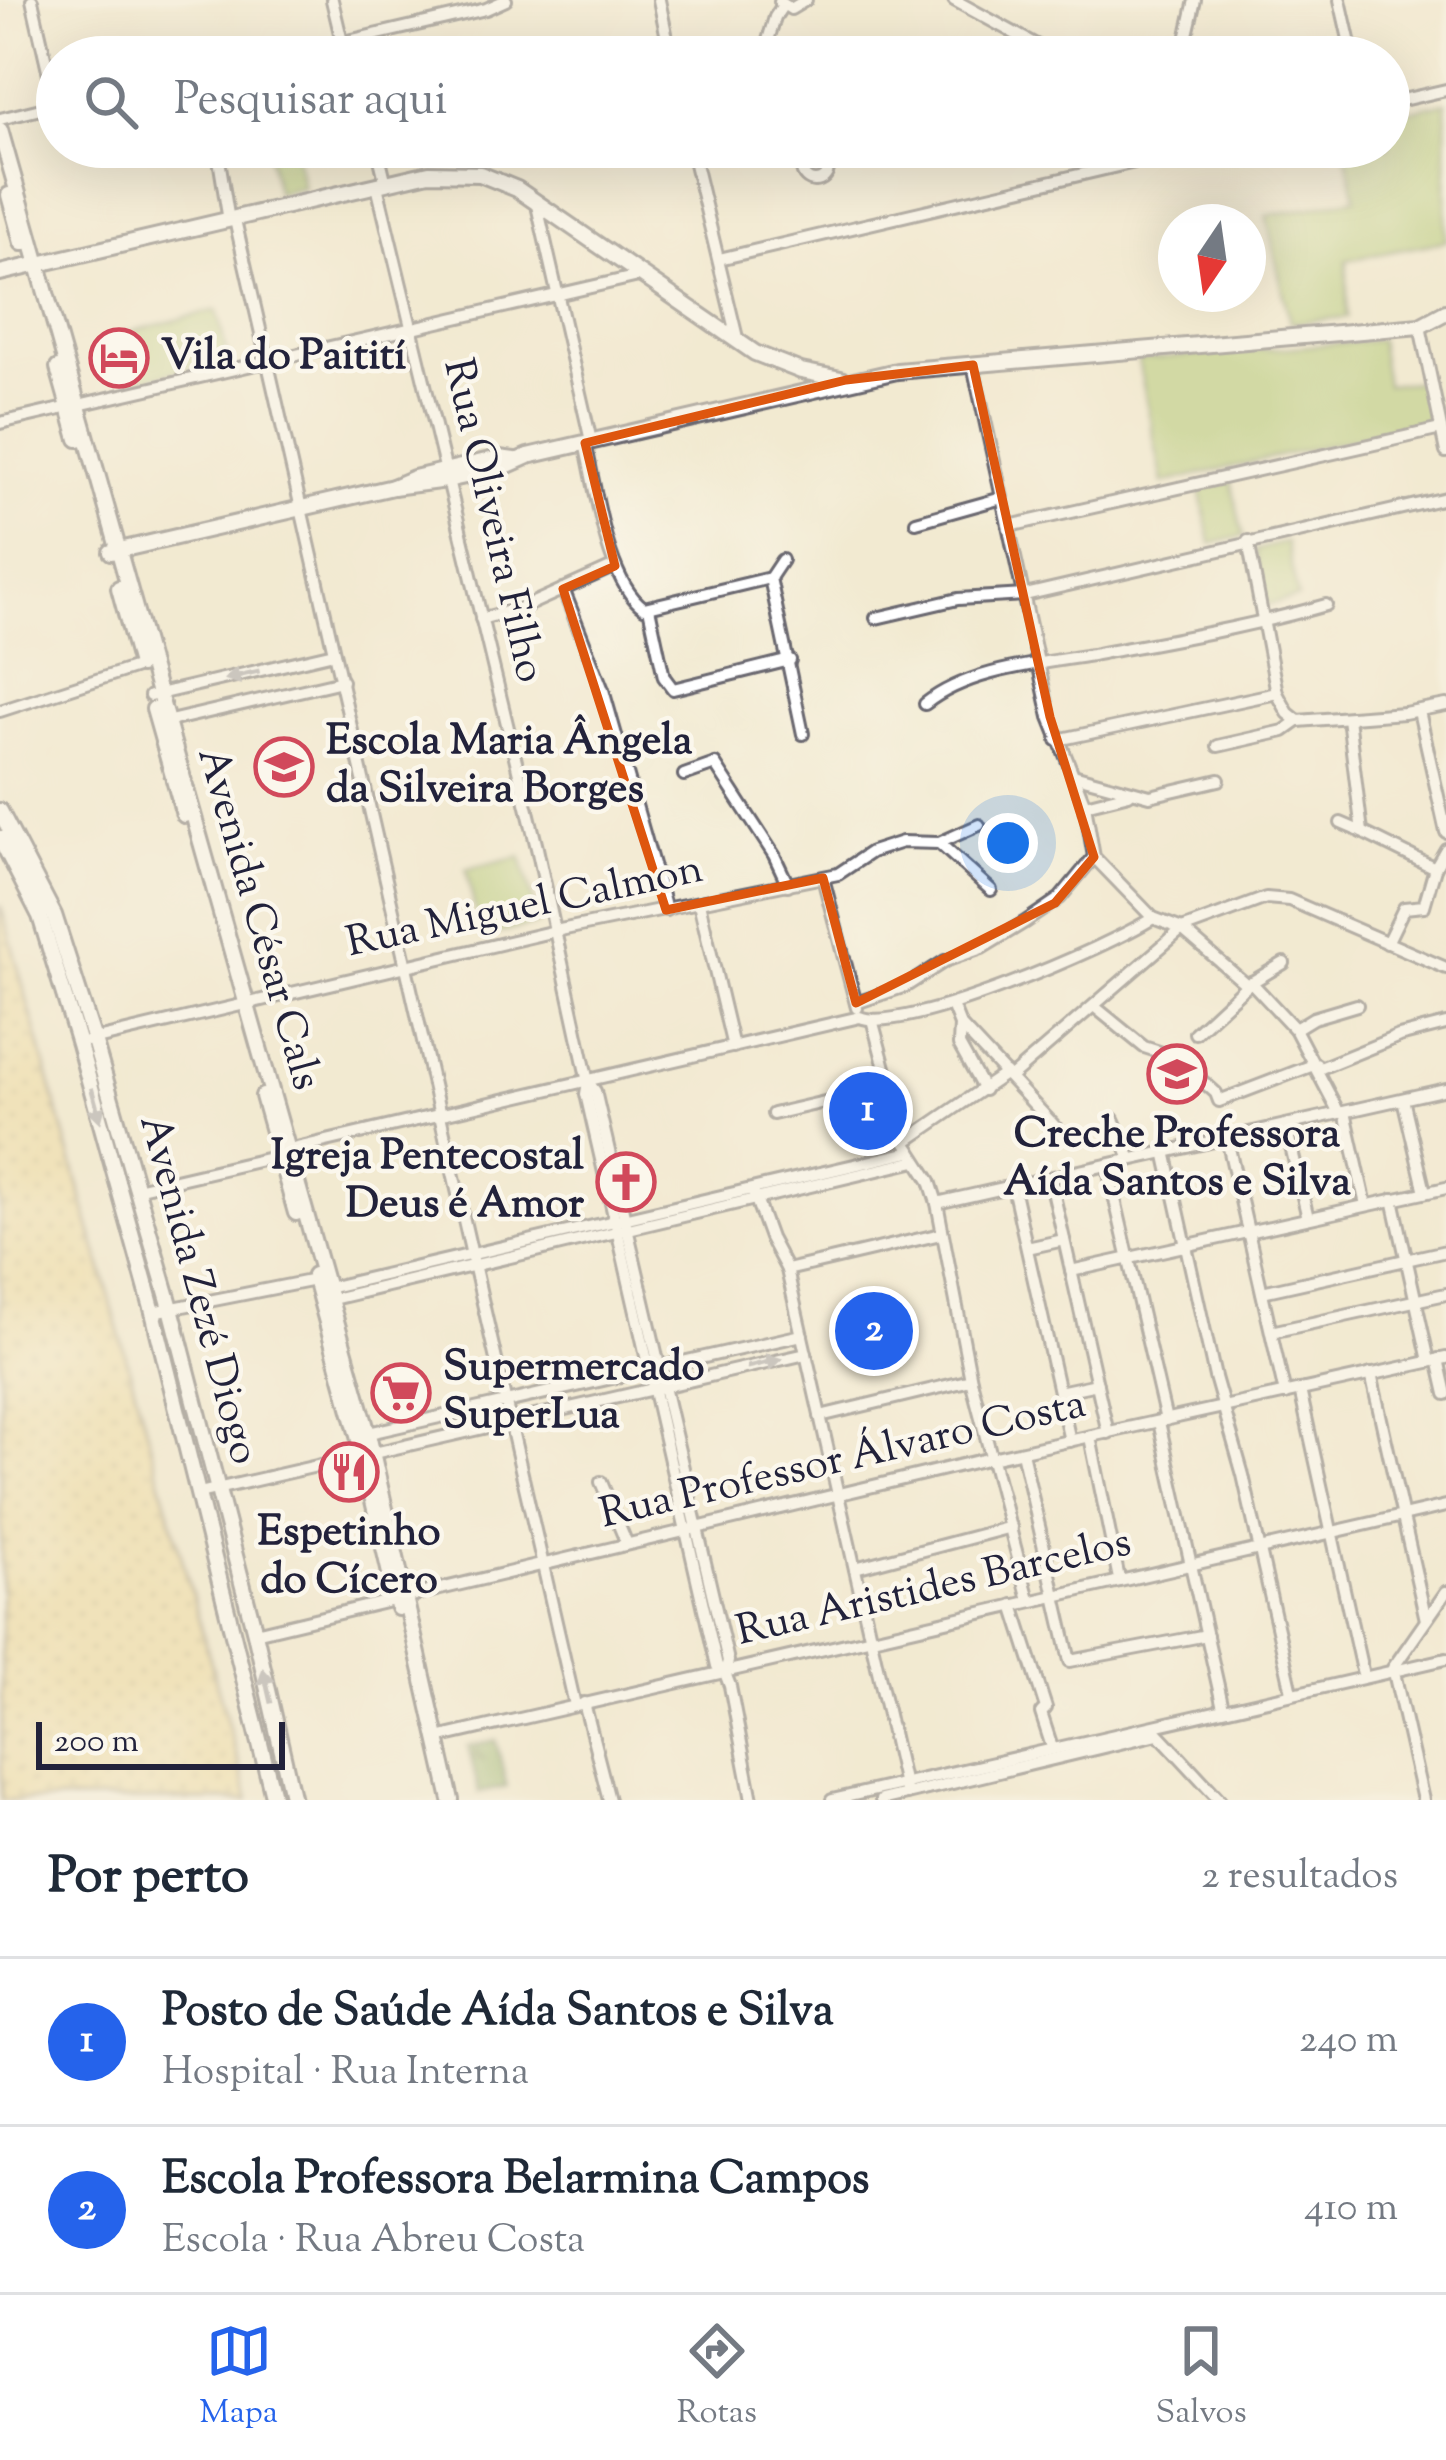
<!DOCTYPE html>
<html lang="pt">
<head>
<meta charset="utf-8">
<style>
	body { margin:0; font-family:"Sorts Mill Goudy",serif; background:#f6f6f7; color:#1f2937 }
	.compass { position:absolute; left:1158px; top:204px; width:108px; height:108px; border-radius:50%; background:#fff; box-shadow:0 12px 48px #0002; rotate:193deg }
	.scale { position:absolute; left:36px; bottom:30px; width:249px; box-sizing:border-box; padding-left:12px; border:6px solid #22223b; border-top:0; font-size:33px; line-height:42px; white-space:nowrap; color:#22223b; -webkit-text-stroke:9px #fbf7ec; paint-order:stroke }
	.you { position:absolute; left:1008px; top:843px; width:42px; height:42px; margin:-30px; border:9px solid #fff; border-radius:50%; background:#1a73e8; box-shadow:0 0 0 18px #1a73e833 }
	.badge { display:grid; place-items:center; width:78px; height:78px; border-radius:50%; background:#2563eb; color:#fff; font-size:39px; font-weight:700 }
	.pin { position:absolute; translate:-50% -50%; border:6px solid #fff; box-shadow:0 3px 12px #0006 }
	.list { margin:0; padding:0; list-style:none }
	h2 { display:flex; justify-content:space-between; align-items:center; height:156px; margin:0; padding:0 48px; font-size:51px }
	h2 small { font-size:39px; font-weight:400; color:#747a83 }
	.list li { display:grid; grid-template-columns:78px 1fr auto; gap:36px; align-items:center; box-sizing:border-box; height:168px; padding:0 48px; border-top:3px solid #e0e1e3 }
	.list b { display:block; font-size:45px; white-space:nowrap }
	.list p { margin:0; font-size:39px; white-space:nowrap; color:#747a83 }
	.list em { font-size:39px; font-style:normal; color:#747a83 }
	.icon { flex:none; width:66px; height:66px; fill:none; stroke:currentColor; stroke-width:2; stroke-linecap:round; stroke-linejoin:round }
	.map { position:relative; flex:none; width:1446px; height:1800px; overflow:hidden }
	.search { position:absolute; background:#fff; box-shadow:0 12px 48px #0002; left:36px; right:36px; top:36px; height:132px; display:flex; align-items:center; gap:30px; box-sizing:border-box; padding:0 42px; border-radius:66px; color:#747a83; font-size:45px }
	.sheet { height:492px; background:#fff }
	nav { display:flex; justify-content:space-around; align-items:center; box-sizing:border-box; height:168px; border-top:3px solid #e0e1e3; background:#fff; font-size:33px; color:#747a83 }
	nav a { display:grid; justify-items:center; gap:6px }
	nav .on { color:#2563eb }
	.map>svg:first-child { display:block }
</style>
</head>
<body>
<div class="map">
<svg width="1446" height="1800" viewBox="0 0 1446 1800">
	<defs>
		<pattern id="forest-firs" width="22" height="20" patternUnits="userSpaceOnUse" patternTransform="scale(3)"><rect width="22" height="20" fill="#88ab60"/><path d="M5 1l3.5 6h-7zM16 11l3.5 6h-7z" fill="#6f8b50"/></pattern>
		<pattern id="sand-dots" width="8" height="8" patternUnits="userSpaceOnUse" patternTransform="scale(3)"><rect width="8" height="8" fill="#eeda9e"/><path d="M2 2h.1M6 6h.1" fill="none" stroke="#ccbb89" stroke-width="1.8" stroke-linecap="round"/></pattern>
	</defs>
	<rect width="100%" height="100%" fill="#fbf7ec"/>
	<filter id="ink" filterUnits="userSpaceOnUse"><feTurbulence type="fractalNoise" baseFrequency=".00833" numOctaves="2"/><feDisplacementMap in="SourceGraphic" scale="24" xChannelSelector="R" yChannelSelector="G"/><feConvolveMatrix kernelMatrix="1 2 1 2 8 2 1 2 1" color-interpolation-filters="sRGB"/></filter>
	<filter id="wash" filterUnits="userSpaceOnUse"><feTurbulence type="fractalNoise" baseFrequency=".004" numOctaves="4" result="noise"/><feDisplacementMap in="SourceGraphic" scale="48" xChannelSelector="R" yChannelSelector="G"/><feGaussianBlur stdDeviation="2.7" result="paint"/><feColorMatrix in="noise" values="0 0 0 0 0 0 0 0 0 0 0 0 0 0 0 0 0 1.4 0 .05"/><feComposite in="paint" operator="in"/></filter>
	<g filter="url(#wash)">
		<rect width="100%" height="100%" fill="#f2ead1"/>
		<g fill="#abc66d" stroke="#667454" stroke-width="3">
			<polygon points="1446,102 1446,241 1347,260 1347,317 1290,323 1266,216 1356,198 1344,147 1389,147 1389,116"/>
			<polygon points="294,147 303,187 277,193 267,149"/>
			<polygon points="217,310 228,359 131,382 119,334"/>
			<polygon points="1379,340 1386,385 1424,381 1430,421 1163,483 1138,360"/>
			<polygon points="1231,480 1243,536 1211,544 1200,489"/>
			<polygon points="1286,542 1298,598 1266,605 1256,550"/>
			<polygon points="521,857 539,924 481,937 466,869"/>
		</g>
		<polygon fill="url(#forest-firs)" stroke="#55664e" stroke-width="3" points="496,1740 507,1787 479,1793 468,1746"/>
		<polygon fill="url(#sand-dots)" stroke="#887e6c" stroke-width="3" points="0,905 3,913 249,1800 2,1800"/>
	</g>
	<g filter="url(#ink)">
		<g fill="none" stroke-linecap="round" stroke-linejoin="round">
			<g stroke="#6b6870" stroke-width="16">
				<g id="minor">
					<polyline points="32,0 56,105"/>
					<polyline points="332,0 342,42"/>
					<polyline points="659,0 671,57"/>
					<polyline points="954,0 1058,57"/>
					<polyline points="1340,0 1353,57"/>
					<polyline points="780,2 791,9 806,0"/>
					<polyline points="279,57 486,9 506,0"/>
					<polyline points="763,57 775,17 783,5"/>
					<polyline points="1071,57 1116,52 1142,57"/>
					<polyline points="1182,57 1195,0"/>
					<polyline points="1389,103 1446,90"/>
					<polyline points="0,119 57,105"/>
					<polyline points="217,147 229,221"/>
					<polyline points="377,147 386,184"/>
					<polyline points="691,147 738,342"/>
					<circle cx="815" cy="168" r="13"/>
					<polyline points="377,186 537,848 588,1082 586,1094 717,1666 725,1673 730,1686 752,1800"/>
					<polyline points="536,201 591,441"/>
					<polyline points="235,220 575,1705"/>
					<polyline points="719,259 1199,147"/>
					<polyline points="1420,326 1446,452"/>
					<polyline points="973,365 1050,717 1085,805 1094,857 1153,918 1182,929 1247,985"/>
					<polyline points="0,423 643,275"/>
					<path d="M585,443C596,488 606,581 644,608L770,578L782,560"/>
					<polyline points="916,522 1002,498"/>
					<polyline points="1009,526 1441,429"/>
					<polyline points="1248,541 1277,693 1288,713 1298,721"/>
					<polyline points="770,578 803,734"/>
					<polyline points="563,589 603,690 666,910"/>
					<polyline points="649,608 664,677 673,689 790,660"/>
					<polyline points="876,618 958,599 1025,595 1446,498"/>
					<polyline points="481,619 524,607 615,566"/>
					<polyline points="150,696 334,653"/>
					<path d="M925,704C969,669 1038,664 1092,655C1170,640 1249,627 1326,605"/>
					<polyline points="0,711 146,664"/>
					<polyline points="1419,711 1446,832"/>
					<polyline points="1348,718 1362,832 1435,868"/>
					<polyline points="1298,721 1404,713 1446,705"/>
					<polyline points="161,723 342,681"/>
					<polyline points="1057,740 1277,693"/>
					<polyline points="1218,746 1284,731 1298,721"/>
					<polyline points="684,775 715,764 774,855 788,885"/>
					<polyline points="1073,775 1150,796 1219,780"/>
					<polyline points="1085,805 1129,794"/>
					<polyline points="1341,823 1362,832"/>
					<polyline points="939,843 991,890"/>
					<polyline points="823,878 857,1008"/>
					<polyline points="699,903 733,1047"/>
					<polyline points="1387,943 1404,908 1424,906 1435,868 1446,849"/>
					<polyline points="1251,982 1295,1029 1339,1113"/>
					<polyline points="856,1003 906,986 945,961 982,948 1025,922 1060,898 1094,857"/>
					<polyline points="952,1005 960,1025 959,1045 984,1090"/>
					<polyline points="1095,1007 1144,1047 1175,1057 1216,1093 1219,1101 1316,1064"/>
					<polyline points="873,1023 905,1142 930,1181 937,1203 971,1380 1029,1600"/>
					<polyline points="960,1025 1063,1135"/>
					<polyline points="1295,1029 1313,1018 1357,1005"/>
					<polyline points="1195,1033 1247,985 1284,963"/>
					<polyline points="88,1041 555,931 838,874 871,852 902,842 939,843 979,825"/>
					<polyline points="1318,1069 1399,1036 1446,1024"/>
					<polyline points="1011,1077 1182,929 1266,898 1289,900 1446,968"/>
					<polyline points="588,1082 595,1091 728,1661 725,1673"/>
					<polyline points="1403,1099 1425,1192"/>
					<polyline points="1345,1112 1366,1205"/>
					<polyline points="773,1114 889,1087"/>
					<polyline points="1113,1119 1131,1159"/>
					<polyline points="1286,1126 1308,1218"/>
					<polyline points="1227,1139 1285,1394"/>
					<polyline points="905,1142 1006,1073"/>
					<polyline points="1165,1151 1215,1377 1243,1475 1292,1692"/>
					<polyline points="1107,1165 1166,1420"/>
					<polyline points="1050,1178 1108,1433"/>
					<polyline points="1013,1187 1070,1441"/>
					<path d="M136,1189L279,1156L292,1149L860,1017C903,1036 1110,946 1153,918"/>
					<polyline points="753,1191 770,1238 787,1270 906,1794"/>
					<polyline points="1393,1199 1429,1361"/>
					<polyline points="937,1203 1446,1089"/>
					<polyline points="1027,1248 1064,1240"/>
					<polyline points="787,1270 941,1234"/>
					<polyline points="1071,1271 1446,1188"/>
					<polyline points="323,1289 910,1152"/>
					<polyline points="1262,1292 1446,1251"/>
					<polyline points="324,1301 916,1161"/>
					<polyline points="153,1312 315,1280"/>
					<polyline points="1271,1332 1446,1294"/>
					<polyline points="1438,1359 1446,1394"/>
					<polyline points="1371,1374 1426,1620"/>
					<polyline points="1300,1390 1363,1675"/>
					<polyline points="1059,1392 1097,1384"/>
					<polyline points="820,1416 971,1380"/>
					<polyline points="1159,1422 1223,1708"/>
					<polyline points="360,1435 802,1335"/>
					<polyline points="1090,1437 1119,1579"/>
					<polyline points="1022,1452 1070,1661 1207,1635"/>
					<polyline points="601,1482 627,1544"/>
					<polyline points="199,1493 806,1354"/>
					<polyline points="855,1568 1011,1527"/>
					<polyline points="1013,1605 1046,1708 1041,1713 1052,1747"/>
					<polyline points="255,1633 991,1458 1446,1358"/>
					<polyline points="584,1703 609,1800"/>
					<polyline points="1156,1731 1220,1800"/>
					<polyline points="437,1738 1446,1506"/>
					<polyline points="832,1800 1446,1659"/>
					<polyline points="881,1800 1158,1734"/>
					<polyline points="1423,1800 1393,1668 1446,1592"/>
				</g>
			</g>
			<g stroke="#6b6870" stroke-width="20">
				<g id="major">
					<polyline points="0,130 368,1434 451,1800"/>
					<polyline points="9,195 22,243"/>
					<polyline points="0,273 429,173 480,174 517,189 755,353 801,371 841,379"/>
					<polyline points="58,368 78,439"/>
					<polyline points="393,487 447,480 501,468 528,456 897,371 1420,326 1446,312"/>
					<polyline points="111,552 393,487 414,478 499,458 514,460"/>
					<polyline points="119,588 140,665"/>
					<polyline points="154,709 184,815"/>
					<polyline points="0,811 54,915 94,1040 171,1308 255,1633 293,1800"/>
					<polyline points="0,838 40,916 79,1044 153,1312 274,1800"/>
					<polyline points="263,1096 296,1213"/>
					<polyline points="314,1275 358,1436 398,1608"/>
				</g>
			</g>
			<use href="#minor" stroke="#fff" stroke-width="10"/>
			<use href="#major" stroke="#fff" stroke-width="14"/>
		</g>
		<defs><path id="oneway-solid" d="M-6-.8H1V-3.2L6.5 0L1 3.2V.8H-6Z" transform="scale(3)"/></defs>
		<g fill="#9c9ca7">
			<use href="#oneway-solid" transform="translate(242 675) rotate(167)"/>
			<use href="#oneway-solid" transform="translate(96 1105) rotate(75)"/>
			<use href="#oneway-solid" transform="translate(764 1363) rotate(-13)"/>
			<use href="#oneway-solid" transform="translate(267 1686) rotate(-103)"/>
		</g>
	</g>
	<path d="M0 0H1446V1800H0ZM973,365L1050,717L1094,857L1055,903L856,1003L823,878L666,910L563,589L615,566L585,443L846,380Z" fill="#f2ead1" fill-opacity=".55" fill-rule="evenodd"/>
	<path fill="none" stroke="#de560e" stroke-width="9" stroke-linejoin="round" d="M973,365L1050,717L1094,857L1055,903L856,1003L823,878L666,910L563,589L615,566L585,443L846,380Z"/>
	<defs>
		<g id="hotel-ring" transform="scale(3)"><circle r="9.5" fill="#fbf7ec" stroke="#d1495b" stroke-width="1.5"/><path d="M-6-4.5h1.5V1H6V5H4.5V3h-9V5H-6ZM-4 0a1.8 1.8 0 1 1 3.6 0ZM.5 0V-2.5h3Q6-2.5 6 0Z" fill="#d1495b"/></g>
		<g id="school-ring" transform="scale(3)"><circle r="9.5" fill="#fbf7ec" stroke="#d1495b" stroke-width="1.5"/><path d="M0-5L7-2L0 1L-7-2ZM-4 1L0 2.5L4 1V4Q0 6-4 4Z" fill="#d1495b"/></g>
		<g id="church-ring" transform="scale(3)"><circle r="9.5" fill="#fbf7ec" stroke="#d1495b" stroke-width="1.5"/><path d="M-1.2-6h2.4v3.5h3.3v2.4h-3.3V6h-2.4V-.1h-3.3v-2.4h3.3Z" fill="#d1495b"/></g>
		<g id="supermarket-ring" transform="scale(3)"><circle r="9.5" fill="#fbf7ec" stroke="#d1495b" stroke-width="1.5"/><path d="M-6-5.5h2.5l.6 2H6L4.5 2H-2.5L-4.4-4H-6ZM-1.5 3.2a1.3 1.3 0 1 0 .1 0ZM3 3.2a1.3 1.3 0 1 0 .1 0Z" fill="#d1495b"/></g>
		<g id="restaurant-ring" transform="scale(3)"><circle r="9.5" fill="#fbf7ec" stroke="#d1495b" stroke-width="1.5"/><path d="M-5-6h1v4h1v-4h1v4h1v-4h1v5L-1.5 .5V6h-2V.5L-5-1ZM5-6V6H3V1.5H1.5Q1.5-4 5-6Z" fill="#d1495b"/></g>
	</defs>
	<g fill-rule="evenodd">
		<use href="#hotel-ring" x="119" y="358"/>
		<use href="#school-ring" x="284" y="767"/>
		<use href="#school-ring" x="1177" y="1074"/>
		<use href="#church-ring" x="626" y="1182"/>
		<use href="#supermarket-ring" x="401" y="1393"/>
		<use href="#restaurant-ring" x="349" y="1472"/>
	</g>
	<g text-anchor="middle" dominant-baseline="central" stroke-width="9" stroke-linejoin="round" paint-order="stroke">
		<g font-size="42" font-weight="bold" fill="#22223b" stroke="#fbf7ec" text-anchor="start">
			<text x="161" y="358">Vila do Paitití</text>
			<text x="326" y="743">Escola Maria Ângela<tspan x="326" dy="48">da Silveira Borges</tspan></text>
			<text x="1177" y="1136" text-anchor="middle">Creche Professora<tspan x="1177" dy="48">Aída Santos e Silva</tspan></text>
			<text x="584" y="1158" text-anchor="end">Igreja Pentecostal<tspan x="584" dy="48">Deus é Amor</tspan></text>
			<text x="443" y="1369">Supermercado<tspan x="443" dy="48">SuperLua</tspan></text>
			<text x="349" y="1534" text-anchor="middle">Espetinho<tspan x="349" dy="48">do Cícero</tspan></text>
		</g>
		<g font-size="42" fill="#22223b" stroke="#fbf7ec">
			<text transform="translate(492 521) rotate(77)">Rua Oliveira Filho</text>
			<text transform="translate(525 908) rotate(-12)">Rua Miguel Calmon</text>
			<text transform="translate(257 919) rotate(74)">Avenida César Cals</text>
			<text transform="translate(197 1290) rotate(75)">Avenida Zezé Diogo</text>
			<text transform="translate(843 1461) rotate(-13)">Rua Professor Álvaro Costa</text>
			<text transform="translate(934 1589) rotate(-13)">Rua Aristides Barcelos</text>
		</g>
	</g>
</svg>
<svg class="compass" viewBox="-18 -18 36 36"><path d="M0-13l5 13h-10z" fill="#e53935"/><path d="M0 13l5-13h-10z" fill="#747a83"/></svg>
<div class="scale">200 m</div>
<div class="you"></div>
<div class="pin badge" style="left:868px;top:1111px">1</div>
<div class="pin badge" style="left:874px;top:1331px">2</div>
<div class="search"><svg class="icon" aria-label="search" viewBox="0 0 24 24"><circle cx="10" cy="10" r="6"/><path d="M15 15l6 6"/></svg>Pesquisar aqui</div>
</div>
<section class="sheet">
<h2>Por perto<small>2 resultados</small></h2>
<ul class="list">
<li><span class="badge">1</span><div><b>Posto de Saúde Aída Santos e Silva</b><p>Hospital · Rua Interna</p></div><em>240 m</em></li>
<li><span class="badge">2</span><div><b>Escola Professora Belarmina Campos</b><p>Escola · Rua Abreu Costa</p></div><em>410 m</em></li>
</ul>
</section>
<nav>
<a class="on"><svg class="icon" aria-label="map" viewBox="0 0 24 24"><path d="M3 6l6-2 6 2 6-2v14l-6 2-6-2-6 2zM9 4v14M15 6v14"/></svg>Mapa</a>
<a><svg class="icon" aria-label="directions" viewBox="0 0 24 24"><path d="M12 3l9 9-9 9-9-9zM9 14v-3h6M13 9l2 2-2 2"/></svg>Rotas</a>
<a><svg class="icon" aria-label="saved" viewBox="0 0 24 24"><path d="M7 4h10v16l-5-4-5 4z"/></svg>Salvos</a>
</nav>
</body>
</html>
